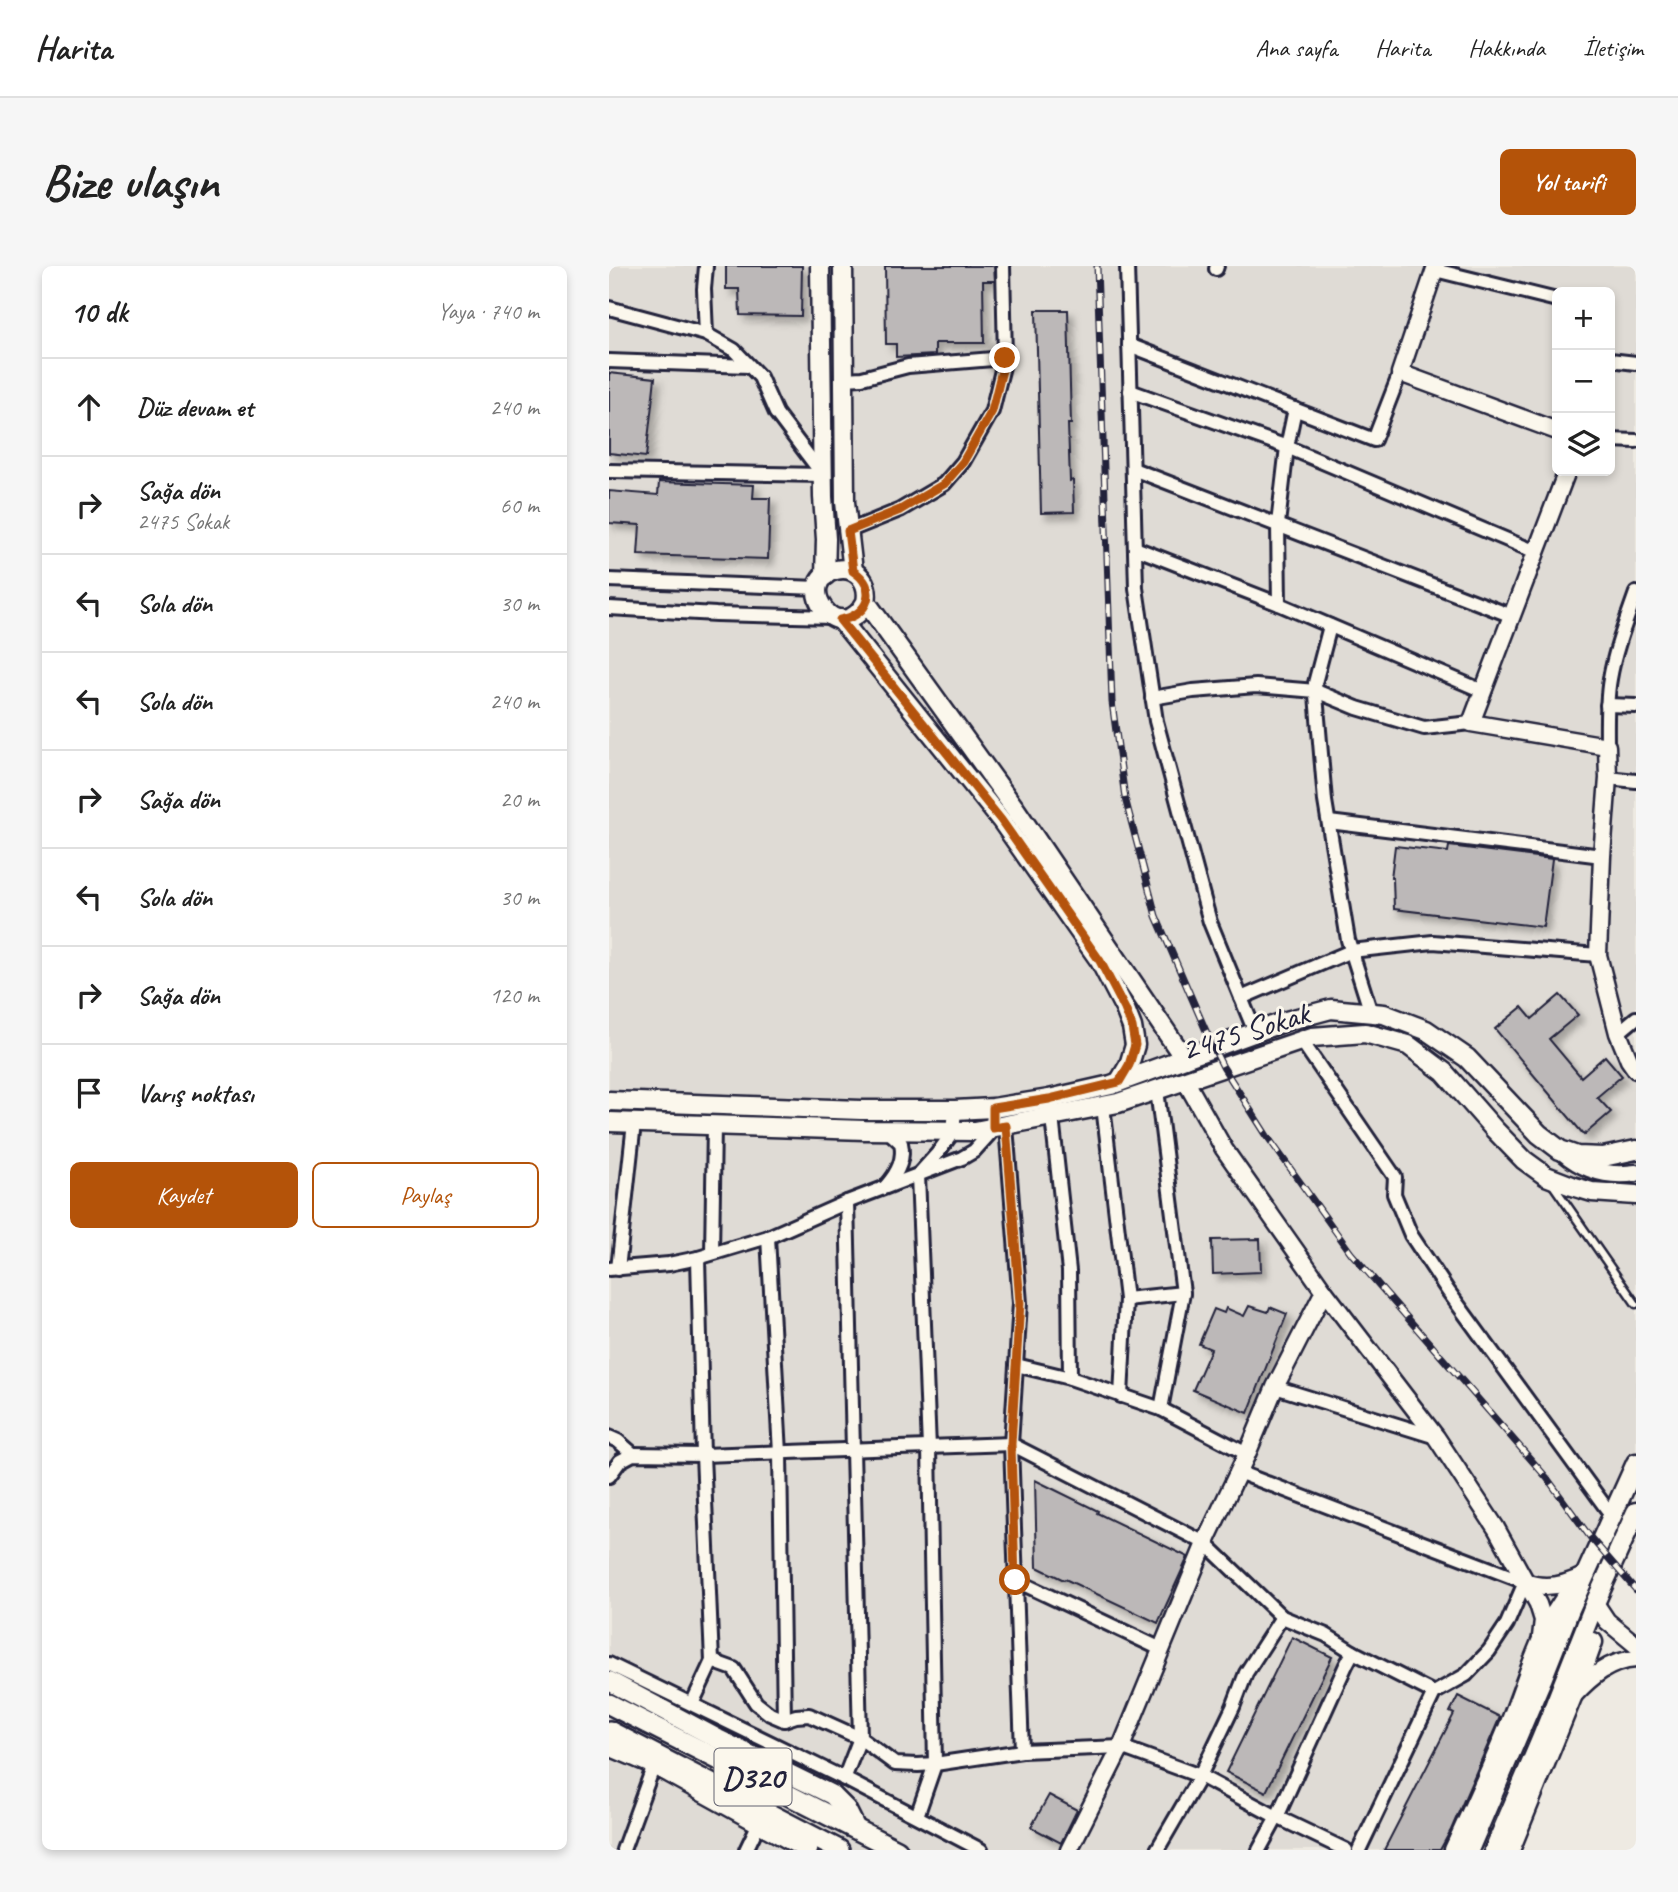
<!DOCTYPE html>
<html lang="tr">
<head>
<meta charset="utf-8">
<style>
	body { margin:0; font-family:Caveat,sans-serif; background:#f6f6f6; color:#222 }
	.controls { position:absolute; right:21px; top:21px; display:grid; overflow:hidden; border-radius:10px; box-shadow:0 4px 10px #0003 }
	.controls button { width:63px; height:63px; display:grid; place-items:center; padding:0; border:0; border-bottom:2px solid #e0e0e0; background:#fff; color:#222; font:35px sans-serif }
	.stop { position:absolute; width:21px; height:21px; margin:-16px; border:5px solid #b45309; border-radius:50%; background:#fff }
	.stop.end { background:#b45309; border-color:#fff; box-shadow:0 2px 7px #0008 }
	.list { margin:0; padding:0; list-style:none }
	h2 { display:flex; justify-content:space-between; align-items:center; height:91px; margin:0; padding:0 28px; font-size:30px }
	h2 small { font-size:23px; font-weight:400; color:#767676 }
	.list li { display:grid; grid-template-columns:46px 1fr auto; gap:21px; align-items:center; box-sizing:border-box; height:98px; padding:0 28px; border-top:2px solid #e0e0e0 }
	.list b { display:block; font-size:26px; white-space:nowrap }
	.list p { margin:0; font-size:23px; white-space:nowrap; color:#767676 }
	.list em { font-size:23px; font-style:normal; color:#767676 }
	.actions { display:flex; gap:14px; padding:21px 28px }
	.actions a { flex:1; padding:16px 0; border:2px solid #b45309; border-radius:10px; text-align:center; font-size:24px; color:#b45309 }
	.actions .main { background:#b45309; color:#fff }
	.icon { flex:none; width:38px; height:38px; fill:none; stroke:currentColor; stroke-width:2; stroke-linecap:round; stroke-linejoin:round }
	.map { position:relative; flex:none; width:1027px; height:1584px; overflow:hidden; border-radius:10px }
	header { display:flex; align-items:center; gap:42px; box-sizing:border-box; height:98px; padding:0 35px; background:#fff; border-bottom:2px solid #e0e0e0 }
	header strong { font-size:33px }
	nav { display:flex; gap:38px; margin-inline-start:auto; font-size:24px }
	.intro { display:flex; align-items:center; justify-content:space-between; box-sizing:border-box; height:168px; padding:0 42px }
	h1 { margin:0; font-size:49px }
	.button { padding:18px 32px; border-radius:10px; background:#b45309; color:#fff; font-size:24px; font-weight:700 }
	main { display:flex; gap:42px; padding:0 42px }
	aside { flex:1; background:#fff; border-radius:10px; box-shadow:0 4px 10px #0003 }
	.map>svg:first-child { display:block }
</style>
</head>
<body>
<header>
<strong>Harita</strong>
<nav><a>Ana sayfa</a><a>Harita</a><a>Hakkında</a><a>İletişim</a></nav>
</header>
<div class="intro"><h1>Bize ulaşın</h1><a class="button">Yol tarifi</a></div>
<main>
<aside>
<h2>10 dk<small>Yaya · 740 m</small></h2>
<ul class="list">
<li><svg class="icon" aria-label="ahead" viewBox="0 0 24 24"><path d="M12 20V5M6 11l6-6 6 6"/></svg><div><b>Düz devam et</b></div><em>240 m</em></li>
<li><svg class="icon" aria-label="right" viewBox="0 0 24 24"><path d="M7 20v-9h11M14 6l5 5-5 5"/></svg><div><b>Sağa dön</b><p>2475 Sokak</p></div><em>60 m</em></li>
<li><svg class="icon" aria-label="left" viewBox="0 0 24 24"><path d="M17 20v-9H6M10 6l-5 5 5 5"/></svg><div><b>Sola dön</b></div><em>30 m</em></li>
<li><svg class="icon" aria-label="left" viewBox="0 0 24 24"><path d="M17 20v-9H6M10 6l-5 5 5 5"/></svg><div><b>Sola dön</b></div><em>240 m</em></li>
<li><svg class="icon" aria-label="right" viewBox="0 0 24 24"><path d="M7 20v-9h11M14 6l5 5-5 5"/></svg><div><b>Sağa dön</b></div><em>20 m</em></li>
<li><svg class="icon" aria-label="left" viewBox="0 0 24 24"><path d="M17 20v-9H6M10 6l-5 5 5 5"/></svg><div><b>Sola dön</b></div><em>30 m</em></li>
<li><svg class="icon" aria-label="right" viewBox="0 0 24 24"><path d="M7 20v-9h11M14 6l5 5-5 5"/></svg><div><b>Sağa dön</b></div><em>120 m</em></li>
<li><svg class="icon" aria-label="arrive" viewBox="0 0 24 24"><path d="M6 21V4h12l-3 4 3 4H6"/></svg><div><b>Varış noktası</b></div></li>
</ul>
<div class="actions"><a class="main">Kaydet</a><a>Paylaş</a></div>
</aside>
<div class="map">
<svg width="1027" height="1584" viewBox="0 0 1027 1584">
	<defs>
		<filter id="shadow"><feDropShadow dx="5.5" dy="5.5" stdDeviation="3.5" flood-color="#0004"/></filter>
	</defs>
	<rect width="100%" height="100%" fill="#eeeae2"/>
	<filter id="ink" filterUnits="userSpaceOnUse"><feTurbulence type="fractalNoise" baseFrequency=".0143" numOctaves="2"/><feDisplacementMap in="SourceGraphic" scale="14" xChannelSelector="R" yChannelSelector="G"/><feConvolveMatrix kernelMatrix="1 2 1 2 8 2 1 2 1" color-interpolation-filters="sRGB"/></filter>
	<g filter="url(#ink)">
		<path fill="#dfdbd5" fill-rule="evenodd" d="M0,0H1027V1220L930,1382L873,1584H0ZM948,26H1001V205H948Z"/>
		<g fill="#bcb8b8" stroke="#22223b" stroke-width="2" filter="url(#shadow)">
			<polygon points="117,0 193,0 192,50 131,49 130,23 117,23"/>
			<polygon points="276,0 385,0 386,15 374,15 375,77 326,77 326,89 287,91 287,78 277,78"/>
			<polygon points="427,44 459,44 462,158 459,158 461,215 464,214 465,246 432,247"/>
			<polygon points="0,107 46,112 37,191 0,187"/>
			<polygon points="50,216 145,219 144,232 161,232 159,293 29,289 31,259 0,257 0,225 49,229"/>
			<polygon points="786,580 839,586 840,580 943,593 934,661 785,643 784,612 782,612"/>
			<polygon points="951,729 969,749 940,773 972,811 996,790 1013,810 988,831 1002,846 975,869 886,763 913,741 923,753"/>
			<polygon points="651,973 652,1006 604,1008 603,974"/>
			<polygon points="640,1040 659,1046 661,1041 678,1048 639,1147 584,1124 602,1083 590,1078 605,1043 615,1047 617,1042 635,1050"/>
			<polygon points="426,1214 489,1245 488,1247 579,1291 549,1357 456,1313 455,1314 428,1301"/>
			<polygon points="683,1371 723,1391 657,1526 617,1506"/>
			<polygon points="849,1430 891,1451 842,1564 831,1584 775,1584 845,1448 841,1446"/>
			<polygon points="440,1529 468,1544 452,1577 422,1561"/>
		</g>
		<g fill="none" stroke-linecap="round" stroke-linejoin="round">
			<g stroke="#22223b" stroke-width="11">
				<polyline id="service" points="944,919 1027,1038"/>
			</g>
			<g stroke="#22223b" stroke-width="18">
				<g id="minor">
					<polyline points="518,0 527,322 547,455 601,656 646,766"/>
					<polyline points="607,3 608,0"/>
					<polyline points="826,4 948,34"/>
					<polyline points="0,42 97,68 125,84 151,111 167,147 213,208"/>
					<polyline points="97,68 95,23 97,0"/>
					<polyline points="520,79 765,174 791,107"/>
					<polyline points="1001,94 1027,97"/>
					<polyline points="0,95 140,100"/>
					<polyline points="236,113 253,112 299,100 396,92"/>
					<polyline points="521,125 678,181 927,286"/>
					<polyline points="1001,174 1027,175"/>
					<polyline points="524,203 903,350"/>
					<polyline points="0,205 214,209"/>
					<polyline points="239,265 291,244 335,218 354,196 383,145 396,92 394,0"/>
					<polyline points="526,282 670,338 874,425"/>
					<polyline points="0,314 209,322"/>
					<polyline points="670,338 669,258 678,181 686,143"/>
					<polyline points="0,342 107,348 223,351"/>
					<polyline points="721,360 706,417 716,535 739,674 762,747"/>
					<polyline points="543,432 584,425 647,420 707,425 748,442 815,462 862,457"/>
					<polyline points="998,439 1027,440"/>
					<path d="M998,480C998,458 997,435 1001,413C1006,383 1017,356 1027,327"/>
					<polyline points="999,512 1027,515"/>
					<polyline points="720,556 993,590"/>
					<polyline points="632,732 742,685 824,676 989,689"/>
					<polyline points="1009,767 1027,752"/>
					<polyline points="692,774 786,911 785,928 802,969 839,1025 1003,1250"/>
					<polyline points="548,824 574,1027 552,1143"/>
					<polyline points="494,840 517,1033 512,1130"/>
					<polyline points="443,851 460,1005 461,1112"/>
					<polyline points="397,860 411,1037 402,1178 413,1485"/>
					<path d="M277,920C288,908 296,894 292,877L279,865"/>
					<polyline points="159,971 171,1187 175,1454"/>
					<polyline points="103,987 105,859"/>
					<polyline points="0,1003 60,998 89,992 159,971 238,936 353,892 365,885 383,865 384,842"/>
					<polyline points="9,1003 25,857"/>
					<polyline points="517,1033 574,1027"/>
					<polyline points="407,1099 461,1112 552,1143 638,1188"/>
					<polyline points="666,1121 827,1171"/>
					<polyline points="0,1171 9,1175 24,1188"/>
					<polyline points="629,1206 916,1316 898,1358 880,1385 857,1409 825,1427 750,1584"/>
					<polyline points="0,1210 11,1195 24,1188 94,1189 402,1178 596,1277 673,1351 717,1369 744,1386 737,1399 668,1551 650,1584"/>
					<polyline points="406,1314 552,1383"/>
					<polyline points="744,1386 825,1427"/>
					<polyline points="103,1395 125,1403 147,1437 161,1448 175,1454 187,1450 200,1449 251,1472 286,1498 309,1499 326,1498 413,1485 512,1481 591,1510 668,1551 737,1584"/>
					<polyline points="0,1398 230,1510 372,1584"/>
					<polyline points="83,1438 103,1395 94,1189 89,992"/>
					<polyline points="235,1513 251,1472 238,936"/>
					<polyline points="308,1550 326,1498 320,1182 309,909 328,888 344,866 346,844"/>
					<polyline points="14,1584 45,1499"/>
					<polyline points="137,1584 150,1557"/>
					<polyline points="548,1584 591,1510 624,1441 637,1407 673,1351"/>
				</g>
			</g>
			<g stroke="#22223b" stroke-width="21">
				<g id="tertiary">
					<polyline points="827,0 791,107 948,165"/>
					<polyline points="958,205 862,457 998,480 999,512 993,590 989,689 1009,767 1020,794 1027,804"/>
					<polyline points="576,814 615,883 715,1025 827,1171 887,1262 929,1338 934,1354 932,1371"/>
					<path d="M955,887C975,904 1000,911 1027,907"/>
					<path d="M916,1316C936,1324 957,1319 976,1309"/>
					<polyline points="986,1337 998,1355 1027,1379"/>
					<path d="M965,1429C983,1410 1000,1395 1027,1393"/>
					<polyline points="460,1584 512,1481 599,1270 638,1188 666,1121 715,1025"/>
				</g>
			</g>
			<g stroke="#22223b" stroke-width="23">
				<g id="secondary">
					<polyline points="211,0 214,231 217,273 216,310"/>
					<polyline points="234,0 236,236 244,305"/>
					<path d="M257,336C230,386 181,315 227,304C248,299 261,317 257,336L407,544L575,792"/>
					<polyline points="231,353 392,554 491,695 516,743 523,761 526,779 520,799 510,816"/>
					<polyline points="0,835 252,844 346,844 384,842 440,833 502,819 677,755 722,743 775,748 817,764 858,792 930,868 951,884 968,890 994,891 1027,884"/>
					<polyline points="0,856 256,864 366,865 509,837 703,771 756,767 799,779 835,806 885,863 915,894 937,910 963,920 983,926 1027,929"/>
					<polyline points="0,1415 109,1473 223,1529 237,1543 247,1563"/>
					<polyline points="0,1480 45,1499 199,1584"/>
					<path d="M845,1584C864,1542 884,1500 901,1457C919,1413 931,1363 961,1326"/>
					<polyline points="860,1584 934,1411 961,1343 1027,1197"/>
					<polyline points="885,1584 933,1471 986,1337 1027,1246"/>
					<polyline points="901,1584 972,1409 984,1376"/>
				</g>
			</g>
			<g stroke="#22223b" stroke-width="24">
				<g id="primary">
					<polyline points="0,1438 288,1584"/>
					<polyline points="0,1465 230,1584"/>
				</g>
			</g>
			<use href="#service" stroke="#fbf7ec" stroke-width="6"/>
			<use href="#minor" stroke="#fbf7ec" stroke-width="12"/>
			<use href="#tertiary" stroke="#fbf7ec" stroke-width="16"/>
			<use href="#secondary" stroke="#fbf7ec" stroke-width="18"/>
			<use href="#primary" stroke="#fbf7ec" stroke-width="19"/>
			<g stroke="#22223b" stroke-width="7">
				<polyline id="rail" points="488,0 503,436 516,532 547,650 604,781 614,801 658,870 742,987 938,1212 981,1271 1027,1324"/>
			</g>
			<use href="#rail" stroke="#fbf7ec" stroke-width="4.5" stroke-dasharray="13" stroke-linecap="butt"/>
		</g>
	</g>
	<g fill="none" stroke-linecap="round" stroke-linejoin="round" filter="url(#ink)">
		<path stroke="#b45309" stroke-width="9" d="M396,92L383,145L354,196L335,218L291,244L239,265L244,305C270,321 260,350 231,354L392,554L491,695L516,743L523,761L526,779L520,799L510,816L440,833L384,842V862L397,860L411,1037L402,1178L406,1314"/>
	</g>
	<g text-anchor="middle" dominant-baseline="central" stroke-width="6" stroke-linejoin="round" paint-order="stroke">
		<rect fill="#fbf7ec" stroke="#636270" stroke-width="2" x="105.5" y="1482.5" width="77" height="57" rx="5"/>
		<g font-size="32" font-weight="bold" fill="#22223b">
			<text x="144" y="1511">D320</text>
		</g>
		<g font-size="33" fill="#22223b" stroke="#fbf7ec">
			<text transform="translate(636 765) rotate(-17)">2475 Sokak</text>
		</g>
	</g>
</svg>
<div class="controls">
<button>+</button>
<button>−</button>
<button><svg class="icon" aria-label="layers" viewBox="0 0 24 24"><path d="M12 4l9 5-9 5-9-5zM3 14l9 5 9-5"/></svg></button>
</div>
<div class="stop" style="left:406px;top:1314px"></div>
<div class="stop end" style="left:396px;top:92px"></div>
</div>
</main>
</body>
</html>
